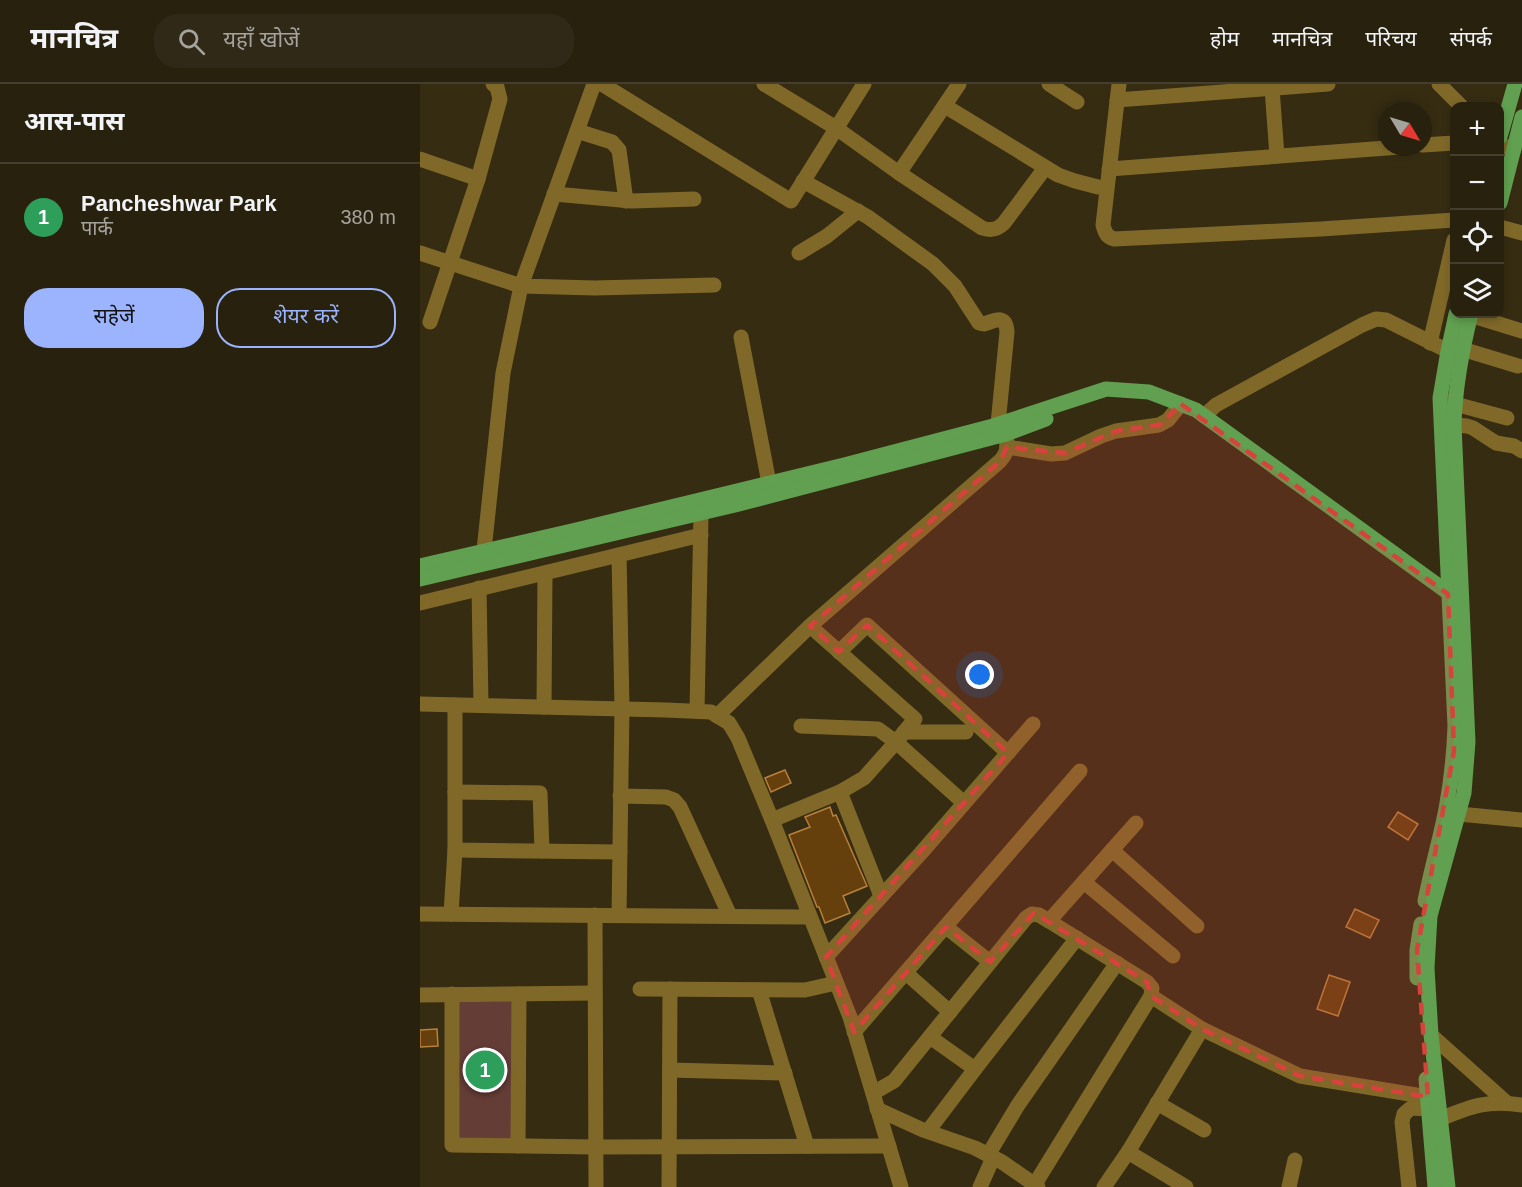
<!DOCTYPE html>
<html lang="hi">
<head>
<meta charset="utf-8">
<style>
	body { margin:0; font-family:Helvetica,"Noto Sans Devanagari",sans-serif; background:#302917; color:#f1f3f6 }
	.controls { position:absolute; right:18px; top:18px; display:grid; overflow:hidden; border-radius:12px; box-shadow:0 3px 9px #0003 }
	.controls button { width:54px; height:54px; display:grid; place-items:center; padding:0; border:0; border-bottom:2px solid #443e2e; background:#28210e; color:#f1f3f6; font:30px sans-serif }
	.compass { position:absolute; left:958px; top:18px; width:54px; height:54px; border-radius:50%; background:#28210e; box-shadow:0 3px 9px #0003; rotate:128deg }
	.you { position:absolute; left:560px; top:591px; width:21px; height:21px; margin:-15px; border:4px solid #fff; border-radius:50%; background:#1a73e8; box-shadow:0 0 0 9px #1a73e833 }
	.badge { display:grid; place-items:center; width:39px; height:39px; border-radius:50%; background:#9bb4fd; color:#fff; font-size:20px; font-weight:700 }
	.pin { position:absolute; translate:-50% -50%; border:3px solid #fff; box-shadow:0 2px 6px #0006 }
	.list { margin:0; padding:0; list-style:none }
	h2 { display:flex; justify-content:space-between; align-items:center; height:78px; margin:0; padding:0 24px; font-size:26px }
	h2 small { font-size:20px; font-weight:400; color:#a5a39e }
	.list li { display:grid; grid-template-columns:39px 1fr auto; gap:18px; align-items:center; box-sizing:border-box; height:108px; padding:0 24px; border-top:2px solid #443e2e }
	.list b { display:block; font-size:22px; white-space:nowrap }
	.list p { margin:0; font-size:20px; white-space:nowrap; color:#a5a39e }
	.list em { font-size:20px; font-style:normal; color:#a5a39e }
	.actions { display:flex; gap:12px; padding:18px 24px }
	.actions a { flex:1; padding:14px 0; border:2px solid #9bb4fd; border-radius:24px; text-align:center; font-size:21px; color:#9bb4fd }
	.actions .main { background:#9bb4fd; color:#111 }
	.icon { flex:none; width:33px; height:33px; fill:none; stroke:currentColor; stroke-width:2; stroke-linecap:round; stroke-linejoin:round }
	.map { position:relative; flex:none; width:1102px; height:1103px; overflow:hidden }
	header { display:flex; align-items:center; gap:36px; box-sizing:border-box; height:84px; padding:0 30px; background:#28210e; border-bottom:2px solid #443e2e }
	header strong { font-size:28px }
	nav { display:flex; gap:33px; margin-inline-start:auto; font-size:21px }
	.search { width:420px; height:54px; background:#302917; display:flex; align-items:center; gap:15px; box-sizing:border-box; padding:0 21px; border-radius:24px; color:#a5a39e; font-size:22px }
	main { display:flex }
	aside { flex:1; background:#28210e }
	.map>svg:first-child { display:block }
</style>
</head>
<body>
<header>
<strong>मानचित्र</strong>
<div class="search"><svg class="icon" aria-label="search" viewBox="0 0 24 24"><circle cx="10" cy="10" r="6"/><path d="M15 15l6 6"/></svg>यहाँ खोजें</div>
<nav><a>होम</a><a>मानचित्र</a><a>परिचय</a><a>संपर्क</a></nav>
</header>
<main>
<aside>
<h2>आस-पास<small></small></h2>
<ul class="list">
<li><span class="badge" style="background:#2e9e5b">1</span><div><b>Pancheshwar Park</b><p>पार्क</p></div><em>380 m</em></li>
</ul>
<div class="actions"><a class="main">सहेजें</a><a>शेयर करें</a></div>
</aside>
<div class="map">
<svg width="1102" height="1103" viewBox="0 0 1102 1103">
	<rect width="100%" height="100%" fill="#362c12"/>
	<polygon fill="#653d37" points="32,910 99,910 98,1062 32,1061"/>
	<g fill="#65400c" stroke="#b8803b" stroke-width="1.5">
		<polygon points="365,686 371,699 351,708 345,694"/>
		<polygon points="410,723 413,732 416,731 447,802 423,812 430,829 405,839 399,823 397,823 369,751 390,743 385,733"/>
		<polygon points="978,728 998,740 988,756 968,743"/>
		<polygon points="935,825 959,836 950,854 926,843"/>
		<polygon points="909,891 930,898 918,932 897,925"/>
		<polygon points="17,945 18,962 0,963 0,946"/>
	</g>
	<g fill="none" stroke-linecap="round" stroke-linejoin="round">
		<g stroke="#806928" stroke-width="15">
			<polyline points="174,0 101,202 175,204 294,201"/>
			<polyline points="182,0 371,117 444,0"/>
			<polyline points="344,0 416,44 479,89 539,0"/>
			<polyline points="629,0 657,18"/>
			<path d="M699,0L683,141C685,149 687,153 694,155L901,145L1034,136"/>
			<polyline points="1019,0 1041,22"/>
			<polyline points="852,4 857,72"/>
			<polyline points="697,16 908,0"/>
			<polyline points="525,22 638,91 655,97 678,103"/>
			<polyline points="157,47 192,58 199,66 206,117"/>
			<polyline points="1003,61 1034,59"/>
			<polyline points="1080,61 1094,65"/>
			<polyline points="0,75 58,95"/>
			<polyline points="689,85 980,63"/>
			<path d="M479,89L562,144C571,147 577,146 584,139L625,84"/>
			<path d="M383,97L448,133L513,180L535,202L559,239L564,240C574,237 586,229 587,248L578,340"/>
			<polyline points="134,110 212,117 274,115"/>
			<polyline points="1080,143 1102,149"/>
			<polyline points="0,169 101,202 83,289 64,466 65,478"/>
			<polyline points="379,169 407,152 438,127"/>
			<polyline points="1050,231 1102,247"/>
			<polyline points="10,238 58,95 80,15 77,3 73,0"/>
			<polyline points="321,253 349,399"/>
			<polyline points="1010,259 1034,156"/>
			<polyline points="1042,265 1098,282"/>
			<polyline points="1024,316 1035,320 1087,334"/>
			<polyline points="784,332 796,321 942,241 956,235 966,236 1028,267"/>
			<polyline points="1034,341 1047,342 1053,344 1076,359 1094,362 1102,367"/>
			<polyline points="587,363 631,370 645,369 681,352 696,347 739,341 748,336 761,320"/>
			<polyline points="59,504 61,621"/>
			<polyline points="0,519 281,451"/>
			<polyline points="419,568 447,541 588,669"/>
			<polyline points="0,620 246,626 291,628 309,639 318,654 352,736 430,933 481,1103"/>
			<polyline points="35,621 35,766 200,768"/>
			<polyline points="124,623 125,489"/>
			<polyline points="277,627 281,429"/>
			<path d="M297,632L390,542L580,377C589,367 587,362 586,350"/>
			<polyline points="381,642 458,645 476,658 495,635 390,542"/>
			<polyline points="484,648 546,648"/>
			<polyline points="35,708 120,709 122,767"/>
			<polyline points="420,708 461,812"/>
			<polyline points="200,712 246,713 254,716 260,723 310,832"/>
			<polyline points="1039,730 1102,736"/>
			<polyline points="352,736 420,708 444,694 476,658 544,719"/>
			<polyline points="692,766 777,842"/>
			<polyline points="664,798 753,872"/>
			<polyline points="0,830 390,833"/>
			<polyline points="31,830 35,766"/>
			<polyline points="175,831 176,1103"/>
			<polyline points="199,831 202,624 199,471"/>
			<polyline points="629,837 727,898 732,904 731,912 782,945 880,992 1008,1013"/>
			<polyline points="526,843 570,878"/>
			<polyline points="406,873 501,769 613,640"/>
			<polyline points="486,889 530,928"/>
			<polyline points="220,905 385,906 416,899"/>
			<polyline points="339,906 387,1062"/>
			<polyline points="32,910 32,1061 175,1063 469,1062"/>
			<polyline points="0,911 175,909"/>
			<polyline points="434,948 660,687"/>
			<polyline points="1011,951 1087,1019"/>
			<polyline points="510,953 555,985 657,854"/>
			<polyline points="250,986 365,989"/>
			<polyline points="453,1009 474,997 606,834 612,830 619,831 629,837 716,739"/>
			<polyline points="737,1019 784,1046"/>
			<polyline points="457,1025 503,1046 555,1064 582,1078 618,1103"/>
			<path d="M1020,1035C1052,1022 1066,1016 1102,1021"/>
			<polyline points="508,1047 555,985"/>
			<polyline points="98,1062 99,910"/>
			<polyline points="708,1068 766,1103"/>
			<polyline points="568,1071 598,1021 697,879"/>
			<polyline points="615,1100 731,912"/>
			<polyline points="249,1103 250,905"/>
			<polyline points="560,1103 573,1074"/>
			<polyline points="684,1103 708,1068 782,945"/>
			<polyline points="869,1103 875,1076"/>
			<polyline points="989,1103 982,1038 984,1030 991,1024 1009,1025"/>
		</g>
		<g stroke="#60a050" stroke-width="15">
			<polyline points="1080,53 1095,0"/>
			<polyline points="1080,119 1102,33"/>
			<polyline points="0,482 156,446 424,381 573,342 686,305 729,308 776,326 1041,518"/>
			<polyline points="0,495 315,421 586,350 626,335"/>
			<path d="M1005,817C1011,786 1020,756 1026,725C1031,698 1034,669 1035,642L1020,314L1028,267L1036,230"/>
			<polyline points="997,894 997,866 1001,840"/>
			<polyline points="1006,995 1015,1103"/>
			<path d="M1028,1103L1011,951L1007,884L1010,832L1044,709L1048,658L1034,341C1035,303 1042,266 1051,230"/>
		</g>
	</g>
	<path fill="#d8423c" fill-opacity="0.2" stroke="#d8423c" stroke-width="4.5" stroke-dasharray="12 8" stroke-linejoin="round" d="M761,320L1028,510L1034,667L997,866L1008,1013L880,992L782,945L731,912L727,898L614,829L570,878L526,843L434,948L406,873L588,669L447,541L419,568L390,542L580,377L587,363L645,369L696,347L739,341Z"/>
</svg>
<div class="controls">
<button>+</button>
<button>−</button>
<button><svg class="icon" aria-label="locate" viewBox="0 0 24 24"><circle cx="12" cy="12" r="6"/><path d="M12 2v4M12 18v4M2 12h4M18 12h4"/></svg></button>
<button><svg class="icon" aria-label="layers" viewBox="0 0 24 24"><path d="M12 4l9 5-9 5-9-5zM3 14l9 5 9-5"/></svg></button>
</div>
<svg class="compass" viewBox="-18 -18 36 36"><path d="M0-13l5 13h-10z" fill="#e53935"/><path d="M0 13l5-13h-10z" fill="#a5a39e"/></svg>
<div class="you"></div>
<div class="pin badge" style="left:65px;top:986px;background:#2e9e5b">1</div>
</div>
</main>
</body>
</html>
